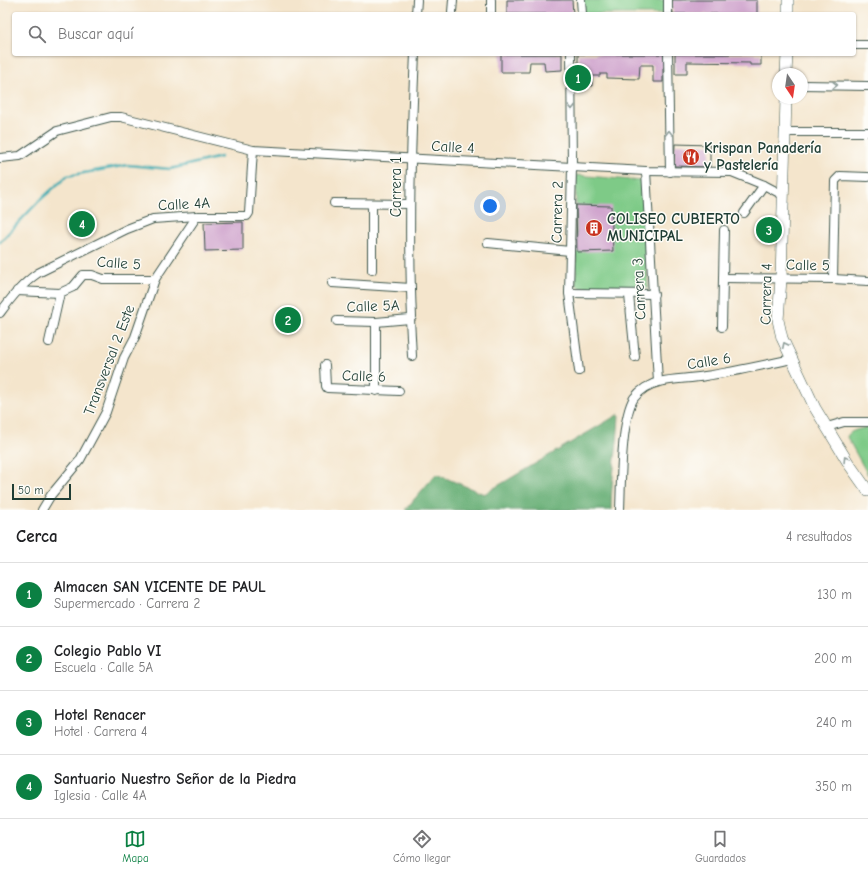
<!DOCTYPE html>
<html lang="es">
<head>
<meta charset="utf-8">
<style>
	body { margin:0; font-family:"Comic Neue",sans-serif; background:#f2f2f2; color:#202124 }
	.compass { position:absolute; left:772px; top:68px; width:36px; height:36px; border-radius:50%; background:#fff; box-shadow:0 1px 3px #0004; rotate:167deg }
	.scale { position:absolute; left:12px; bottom:10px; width:59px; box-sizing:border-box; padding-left:4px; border:2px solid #1f3d34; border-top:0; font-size:11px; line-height:14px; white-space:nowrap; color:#1f3d34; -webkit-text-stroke:3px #fdfcf7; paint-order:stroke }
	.you { position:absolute; left:490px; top:206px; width:14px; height:14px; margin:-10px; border:3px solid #fff; border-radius:50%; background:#1a73e8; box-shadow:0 0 0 6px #1a73e833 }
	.badge { display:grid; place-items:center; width:26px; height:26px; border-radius:50%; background:#0b8043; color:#fff; font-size:13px; font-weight:700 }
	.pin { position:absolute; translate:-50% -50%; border:2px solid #fff; box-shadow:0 1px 4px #0006 }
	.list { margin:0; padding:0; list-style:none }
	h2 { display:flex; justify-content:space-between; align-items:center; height:52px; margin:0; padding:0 16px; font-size:17px }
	h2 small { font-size:13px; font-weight:400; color:#757577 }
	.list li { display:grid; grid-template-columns:26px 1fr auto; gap:12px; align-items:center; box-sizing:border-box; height:64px; padding:0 16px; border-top:1px solid #e0e0e0 }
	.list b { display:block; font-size:15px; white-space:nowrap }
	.list p { margin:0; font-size:13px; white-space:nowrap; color:#757577 }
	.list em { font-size:13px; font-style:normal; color:#757577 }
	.icon { flex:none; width:22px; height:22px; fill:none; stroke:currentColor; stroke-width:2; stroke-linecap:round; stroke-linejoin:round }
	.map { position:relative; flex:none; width:868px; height:510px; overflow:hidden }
	.search { position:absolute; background:#fff; box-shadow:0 1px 3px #0004; left:12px; right:12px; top:12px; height:44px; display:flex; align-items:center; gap:10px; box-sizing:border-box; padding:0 14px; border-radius:4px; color:#757577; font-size:15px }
	.sheet { height:308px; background:#fff }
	nav { display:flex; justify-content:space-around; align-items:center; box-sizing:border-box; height:56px; border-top:1px solid #e0e0e0; background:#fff; font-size:11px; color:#757577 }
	nav a { display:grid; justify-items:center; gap:2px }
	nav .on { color:#0b8043 }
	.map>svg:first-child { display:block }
</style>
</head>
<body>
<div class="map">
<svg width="868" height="510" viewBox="0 0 868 510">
	<rect width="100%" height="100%" fill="#fdfcf7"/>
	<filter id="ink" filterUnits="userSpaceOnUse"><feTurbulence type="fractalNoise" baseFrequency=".025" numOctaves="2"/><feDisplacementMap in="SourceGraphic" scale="8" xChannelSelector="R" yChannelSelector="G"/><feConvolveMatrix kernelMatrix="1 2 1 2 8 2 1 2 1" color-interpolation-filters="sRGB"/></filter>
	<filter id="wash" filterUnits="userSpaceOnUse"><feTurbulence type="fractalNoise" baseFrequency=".012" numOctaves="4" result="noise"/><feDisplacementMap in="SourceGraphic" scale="16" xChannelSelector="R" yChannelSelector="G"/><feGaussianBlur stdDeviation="0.9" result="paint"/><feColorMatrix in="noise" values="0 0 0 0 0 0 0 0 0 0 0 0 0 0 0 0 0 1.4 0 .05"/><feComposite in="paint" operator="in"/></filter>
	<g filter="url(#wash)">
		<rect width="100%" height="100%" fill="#f4e5cc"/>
		<g fill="#7eca87" stroke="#4e845e">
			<polygon points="581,0 668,0 668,14 582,14"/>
			<polygon points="576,175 642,181 648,288 580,288 576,284"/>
			<path d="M863,428H868V475L847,437C849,431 857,430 863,428Z"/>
		</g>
		<path fill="#66ae74" stroke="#427654" d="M619,414C618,446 611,478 611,510H405L436,474L484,494Z"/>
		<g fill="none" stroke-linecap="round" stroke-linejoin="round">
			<polyline stroke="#3aacb2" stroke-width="2.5" points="0,242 39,201 67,176 128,165 170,169 221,157"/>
		</g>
		<g id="blocks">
			<g fill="#d0a5ce">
				<polygon points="507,0 572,0 573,14 507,14"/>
				<polygon points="672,0 757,0 757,14 673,14"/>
				<polygon points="501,54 562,54 562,70 545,71 544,62 530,62 529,72 501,72"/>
				<polygon points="578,54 666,54 666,68 663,68 663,82 653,82 653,65 640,65 639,79 607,78 607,74 600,74 600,76 592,76 592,86 586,86 586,88 578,88"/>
				<polygon points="675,54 761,54 761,65 750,65 750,63 687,62 687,74 675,74"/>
				<polygon points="675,144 710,145 710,167 674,166"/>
				<polygon points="576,205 611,206 613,251 577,252"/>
				<polygon points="243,222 243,250 205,251 204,223"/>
			</g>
		</g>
	</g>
	<g filter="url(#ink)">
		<use href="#blocks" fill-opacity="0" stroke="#3f564b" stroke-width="1"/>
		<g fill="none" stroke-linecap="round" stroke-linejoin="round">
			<g stroke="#3f564b" stroke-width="10">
				<g id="minor">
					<polyline points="581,0 582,14"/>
					<polyline points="452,12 453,0"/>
					<polyline points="416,14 417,0"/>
					<polyline points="491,14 491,0"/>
					<polyline points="668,14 668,0"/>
					<polyline points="854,45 868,45"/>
					<polyline points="571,54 572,167 569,293 579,371"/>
					<polyline points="668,54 670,172"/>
					<polyline points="802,85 868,86"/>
					<polyline points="784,132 868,132"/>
					<polyline points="0,158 20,156 57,131 111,117 121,117 253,150 646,171 732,172 764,185 783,195"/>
					<polyline points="646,171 658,382"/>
					<polyline points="334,203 410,204"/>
					<polyline points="744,213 764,185"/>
					<polyline points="488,243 570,251"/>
					<polyline points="372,270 372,204"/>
					<polyline points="723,278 833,279 868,281"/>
					<polyline points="833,279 835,181 840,176 868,177"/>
					<polyline points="332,283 411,288"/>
					<polyline points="17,291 60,293 73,287 83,275 92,275 103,279 155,279"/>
					<polyline points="569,293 654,294"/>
					<polyline points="629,295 635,357"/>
					<path d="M0,313C11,298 22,284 38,273L127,229L153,219L197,216H247L249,213L253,150"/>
					<polyline points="337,321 376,322 410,319"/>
					<polyline points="376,322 376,391"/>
					<polyline points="722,327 724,230"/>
					<polyline points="49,342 60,293"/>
					<path d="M412,356L410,319L412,317C408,229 411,142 415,54"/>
					<polyline points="325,365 326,386 327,388 399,391"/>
					<polyline points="827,427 844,422 868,422"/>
					<polyline points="42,510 51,495 80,460 106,412 124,358 135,337 155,279 197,216"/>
					<path d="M620,510C621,485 621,418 634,398C640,390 650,384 659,382C674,378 690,379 705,376C734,372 763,365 792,359"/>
				</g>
			</g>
			<g stroke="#3f564b" stroke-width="12">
				<g id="major">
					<polyline points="788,0 788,14"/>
					<polyline points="786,74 787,54"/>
					<polyline points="786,98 781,279 778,320 782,338 815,408 849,464 868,491"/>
				</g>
			</g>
			<use href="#minor" stroke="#fff" stroke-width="8"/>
			<use href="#major" stroke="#fff" stroke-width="11"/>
		</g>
		<defs><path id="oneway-chevron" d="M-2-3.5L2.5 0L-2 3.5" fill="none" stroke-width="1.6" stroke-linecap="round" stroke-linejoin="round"/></defs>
		<g stroke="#8f9e9a">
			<use href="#oneway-chevron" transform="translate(835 85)"/>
			<use href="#oneway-chevron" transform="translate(572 107) rotate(90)"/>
			<use href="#oneway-chevron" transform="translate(669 133) rotate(-91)"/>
			<use href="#oneway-chevron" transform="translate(785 345) rotate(-116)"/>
			<use href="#oneway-chevron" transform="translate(846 459) rotate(-122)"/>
		</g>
	</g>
	<defs>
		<g id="restaurant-disc" transform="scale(0.9)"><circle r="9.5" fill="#c8321e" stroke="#fdfcf7"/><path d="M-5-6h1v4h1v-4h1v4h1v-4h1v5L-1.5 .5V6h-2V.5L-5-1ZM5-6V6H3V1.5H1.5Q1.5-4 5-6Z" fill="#fff"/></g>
		<g id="building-disc" transform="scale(0.9)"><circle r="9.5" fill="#c8321e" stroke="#fdfcf7"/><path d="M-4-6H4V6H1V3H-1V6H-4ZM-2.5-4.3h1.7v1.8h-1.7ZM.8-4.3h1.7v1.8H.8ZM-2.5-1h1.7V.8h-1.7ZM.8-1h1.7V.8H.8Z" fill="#fff"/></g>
	</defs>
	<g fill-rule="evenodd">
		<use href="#restaurant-disc" x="691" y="157"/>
		<use href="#building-disc" x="594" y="228"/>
	</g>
	<g text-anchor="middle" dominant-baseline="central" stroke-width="3" stroke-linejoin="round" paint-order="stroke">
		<g font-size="15" fill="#1f3d34" stroke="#fdfcf7">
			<text transform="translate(453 147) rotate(3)">Calle 4</text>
			<text transform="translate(396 187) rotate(-90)">Carrera 1</text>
			<text transform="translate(184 204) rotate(-3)">Calle 4A</text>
			<text transform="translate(557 212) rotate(-89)">Carrera 2</text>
			<text transform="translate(119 263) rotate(4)">Calle 5</text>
			<text transform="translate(808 265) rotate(1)">Calle 5</text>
			<text transform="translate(639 289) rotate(-93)">Carrera 3</text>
			<text transform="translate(766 294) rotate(-89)">Carrera 4</text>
			<text transform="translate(373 306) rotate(-2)">Calle 5A</text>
			<text transform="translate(109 360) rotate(-69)">Transversal 2 Este</text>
			<text transform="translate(709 361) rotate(-9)">Calle 6</text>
			<text transform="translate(364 376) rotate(2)">Calle 6</text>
		</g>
		<g font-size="15" font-weight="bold" fill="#1f3d34" stroke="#fdfcf7" text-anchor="start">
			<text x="704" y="148">Krispan Panadería<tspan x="704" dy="17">y Pastelería</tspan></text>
			<text x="607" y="219">COLISEO CUBIERTO<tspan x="607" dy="17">MUNICIPAL</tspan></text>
		</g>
	</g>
</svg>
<svg class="compass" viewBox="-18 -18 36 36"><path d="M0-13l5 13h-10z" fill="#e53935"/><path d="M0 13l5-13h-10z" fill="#757577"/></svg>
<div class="scale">50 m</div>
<div class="you"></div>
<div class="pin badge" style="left:578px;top:78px">1</div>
<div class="pin badge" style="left:288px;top:320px">2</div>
<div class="pin badge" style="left:769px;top:230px">3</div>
<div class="pin badge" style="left:82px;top:224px">4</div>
<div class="search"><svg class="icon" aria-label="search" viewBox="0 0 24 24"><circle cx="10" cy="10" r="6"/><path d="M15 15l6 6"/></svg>Buscar aquí</div>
</div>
<section class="sheet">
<h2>Cerca<small>4 resultados</small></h2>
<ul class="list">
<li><span class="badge">1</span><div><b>Almacen SAN VICENTE DE PAUL</b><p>Supermercado · Carrera 2</p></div><em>130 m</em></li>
<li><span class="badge">2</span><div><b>Colegio Pablo VI</b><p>Escuela · Calle 5A</p></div><em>200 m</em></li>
<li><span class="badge">3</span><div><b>Hotel Renacer</b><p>Hotel · Carrera 4</p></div><em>240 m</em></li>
<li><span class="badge">4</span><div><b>Santuario Nuestro Señor de la Piedra</b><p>Iglesia · Calle 4A</p></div><em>350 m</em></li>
</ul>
</section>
<nav>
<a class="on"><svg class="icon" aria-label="map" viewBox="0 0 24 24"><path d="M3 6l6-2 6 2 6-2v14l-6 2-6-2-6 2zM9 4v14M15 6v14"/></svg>Mapa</a>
<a><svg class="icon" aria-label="directions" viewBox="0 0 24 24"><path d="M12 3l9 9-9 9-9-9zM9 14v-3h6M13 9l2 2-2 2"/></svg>Cómo llegar</a>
<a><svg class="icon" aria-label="saved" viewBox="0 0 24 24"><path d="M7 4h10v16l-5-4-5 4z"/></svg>Guardados</a>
</nav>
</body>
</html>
